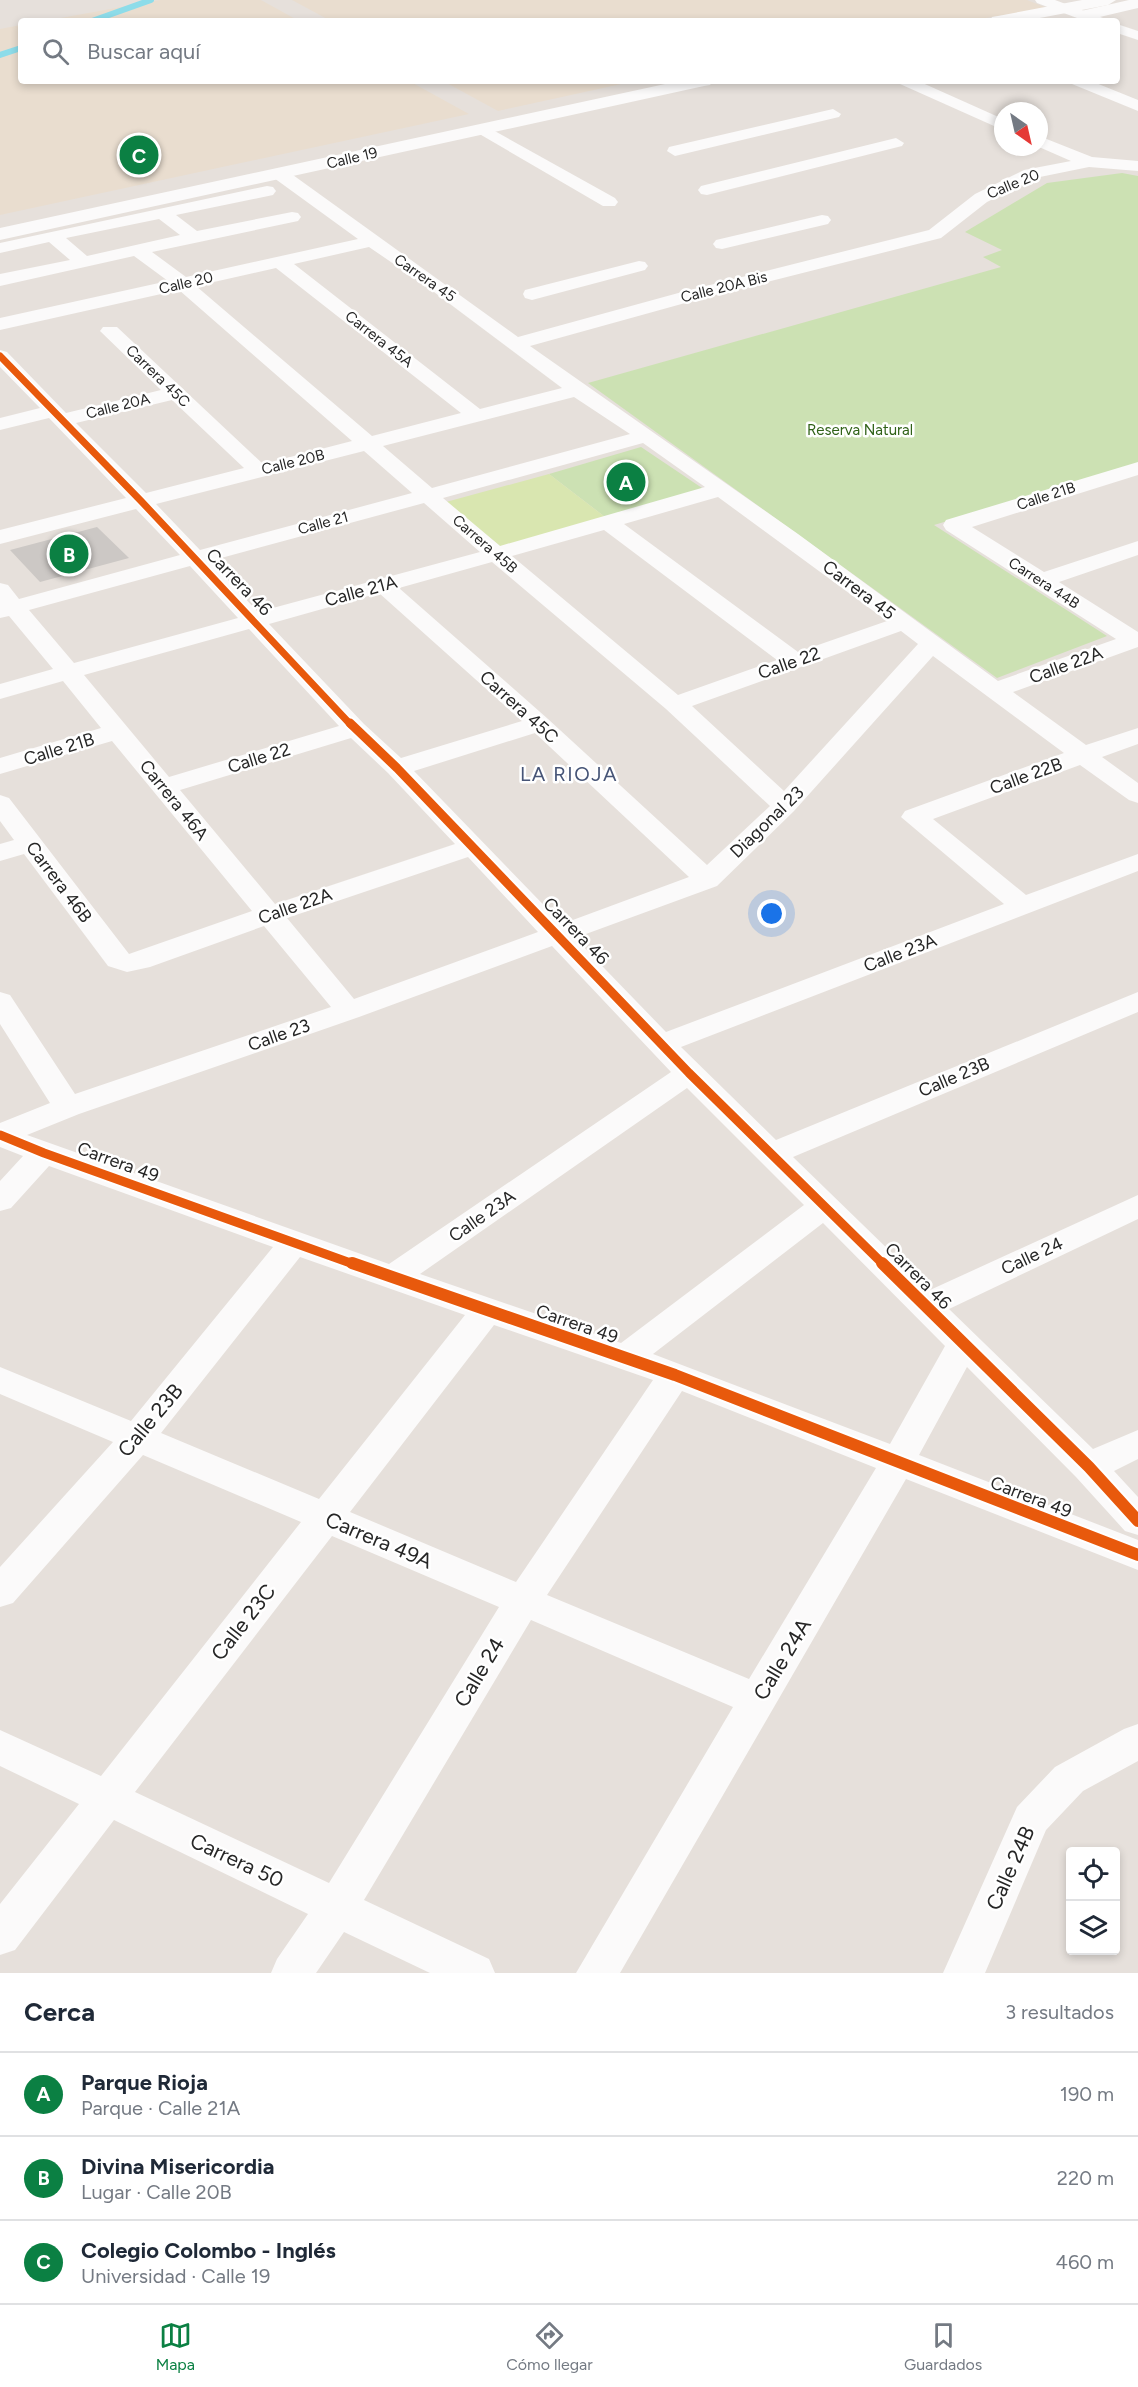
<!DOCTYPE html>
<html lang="es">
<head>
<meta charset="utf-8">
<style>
	body { margin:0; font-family:Figtree,sans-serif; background:#f2f2f3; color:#1f2937 }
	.controls { position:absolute; right:18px; bottom:18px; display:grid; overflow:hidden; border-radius:6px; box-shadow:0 3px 9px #0003 }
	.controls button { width:54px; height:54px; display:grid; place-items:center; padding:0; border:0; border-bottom:2px solid #e0e1e3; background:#fff; color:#1f2937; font:30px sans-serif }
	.compass { position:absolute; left:994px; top:102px; width:54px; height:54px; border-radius:50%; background:#fff; box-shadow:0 3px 9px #0003; rotate:146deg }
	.you { position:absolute; left:772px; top:914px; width:21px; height:21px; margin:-15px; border:4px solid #fff; border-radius:50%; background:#1a73e8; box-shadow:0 0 0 9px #1a73e833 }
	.badge { display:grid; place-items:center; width:39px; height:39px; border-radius:50%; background:#0b8043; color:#fff; font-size:20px; font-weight:700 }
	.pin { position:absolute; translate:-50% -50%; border:3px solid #fff; box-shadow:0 2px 6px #0006 }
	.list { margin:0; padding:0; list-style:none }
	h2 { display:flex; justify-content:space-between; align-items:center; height:78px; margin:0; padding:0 24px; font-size:26px }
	h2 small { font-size:20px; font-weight:400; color:#747a83 }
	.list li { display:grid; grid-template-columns:39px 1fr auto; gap:18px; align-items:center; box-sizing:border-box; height:84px; padding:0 24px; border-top:2px solid #e0e1e3 }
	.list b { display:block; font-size:22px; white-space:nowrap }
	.list p { margin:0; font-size:20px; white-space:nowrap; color:#747a83 }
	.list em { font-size:20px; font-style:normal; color:#747a83 }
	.icon { flex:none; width:33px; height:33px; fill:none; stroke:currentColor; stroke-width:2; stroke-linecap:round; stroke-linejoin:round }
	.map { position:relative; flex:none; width:1138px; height:1973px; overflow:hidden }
	.search { position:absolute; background:#fff; box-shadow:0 3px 9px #0003; left:18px; right:18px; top:18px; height:66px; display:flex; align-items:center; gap:15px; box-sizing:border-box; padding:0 21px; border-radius:6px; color:#747a83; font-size:22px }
	.sheet { height:330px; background:#fff }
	nav { display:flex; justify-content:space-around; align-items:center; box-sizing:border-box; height:84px; border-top:2px solid #e0e1e3; background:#fff; font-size:16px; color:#747a83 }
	nav a { display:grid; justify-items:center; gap:3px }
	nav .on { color:#0b8043 }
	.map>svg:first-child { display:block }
</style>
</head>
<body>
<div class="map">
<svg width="1138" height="1973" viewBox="0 0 1138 1973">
	<rect width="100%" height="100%" fill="#e6e0db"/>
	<g fill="#e9ddcf">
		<polygon points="160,0 261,0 299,21 44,21"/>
		<polygon points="292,0 1027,0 1047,8 967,21 331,21"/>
		<polygon points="21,25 21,81 409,81 469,114 0,215 0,29"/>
		<polygon points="443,81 635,81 498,111"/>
	</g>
	<g fill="#cce1b3">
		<polygon points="1122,173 1138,176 1138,464 934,525 1107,636 997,678 588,383 1001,267 983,257 1002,250 965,232 1047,183"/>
		<polygon points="641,447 705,490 609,520 549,474"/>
	</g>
	<polygon fill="#d9e6b0" points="549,474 609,520 505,550 446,502"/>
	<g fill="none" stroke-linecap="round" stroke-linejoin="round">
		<g stroke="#8ddce9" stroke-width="6">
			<polyline points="92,21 151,0"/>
			<polyline points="0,55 21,48"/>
		</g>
	</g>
	<polygon fill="#ccc8c5" points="97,527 129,558 40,582 10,550"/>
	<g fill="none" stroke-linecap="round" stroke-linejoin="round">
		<g fill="#fbfafa" fill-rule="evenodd">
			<polygon points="1035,0 1055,0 1103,18 1105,21 1085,21 1037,3"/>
			<polygon points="1117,24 1138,31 1138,40 1117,33"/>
			<polygon points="897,81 918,81 1003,119 1003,130 900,84"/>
			<polygon points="1069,81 1091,81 1138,100 1138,111 1072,84"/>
			<polygon points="833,109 841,114 839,117 675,156 667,151 669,147"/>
			<polygon points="482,124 615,198 618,202 615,206 603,206 476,132 474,129"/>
			<path d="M1039,136L1092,157L1138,161V171L1089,167L1035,178L987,202L941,238L696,300L530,346L798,534L998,681L1116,639L946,530L943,525L946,520L1138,462V475L972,527L1044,572L1138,541V555L1059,582L1138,632V647L1013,692L1086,745L1138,728V744L1102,757L1138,783V803L1129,800L1080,765L933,819L1026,895L1138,854V871L681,1047L776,1140L1138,992V1012L793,1157L930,1290L1138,1195V1219L949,1309L1093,1449L1138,1430V1459L1114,1471L1138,1497V1535L1125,1531L1076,1477L967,1367L919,1455L1138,1540V1570L906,1479L620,1973H576L733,1707L531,1620L364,1900L489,1959L495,1973H430L344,1932L316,1973H271L277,1959L308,1914L114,1820L15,1950L0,1955V1904L79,1804L0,1766V1730L101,1776L301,1522L143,1455L13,1603L0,1607V1567L113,1442L0,1394V1367L131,1421L273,1247L49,1166L11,1208L0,1211V1181L23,1156L0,1147V1123L50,1103L0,1024V992L10,995L75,1094L331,1007L264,926L150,967L127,972L108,966L24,854L0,861V844L14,840L0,821V795L9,798L129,954L252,911L112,741L0,774V758L101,728L63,681L0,699V684L53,669L9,616L0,618V583L8,585L19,599L180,555L136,509L0,544V530L126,498L49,418L0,430V418L40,408L0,367V350L7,352L66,413L161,390L100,331L103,327H117L263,464L352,441L179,290L0,330V318L168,281L134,256L0,286V274L70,260L49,242L0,253V243L267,186L273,187L276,191L273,195L176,215L197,231L292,212L298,213L301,217L298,221L152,252L186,277L358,239L274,178L272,174L280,169L286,170L518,337L682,292L929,230L975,194L1024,170L1071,161L1039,147ZM159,219L180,235L87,256L66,238ZM369,247L426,286L562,388L480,409L294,264ZM276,268L461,413L372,436L196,286ZM574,397L630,434L432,488L383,446ZM172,400L244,468L146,493L76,423ZM643,443L705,487L500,546L443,498ZM364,451L412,493L200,550L156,504ZM718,497L887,621L798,652L624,524ZM424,503L480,552L258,612L210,561ZM604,530L777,660L678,695L512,556ZM492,562L666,709L770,806L707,865L548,719L399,588ZM190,566L238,618L74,663L29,610ZM379,593L522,721L401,758L364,724L269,624ZM249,629L339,726L169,777L84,675ZM901,631L918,644L784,791L692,706ZM933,656L1064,753L905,811L901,817L1004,904L666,1032L575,938L717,886L794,811ZM535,733L689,877L562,924L414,771ZM351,738L388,773L455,844L275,904L180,790ZM468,857L538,932L354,999L287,918ZM552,946L671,1072L389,1264L27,1135L79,1114L359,1017ZM687,1088L804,1205L621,1343L420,1274ZM823,1223L945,1346L890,1444L653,1354ZM300,1257L465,1315L319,1499L161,1433ZM494,1325L653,1380L516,1582L350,1512ZM682,1391L876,1468L749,1679L547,1595ZM332,1536L499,1607L329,1883L135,1792Z"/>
			<polygon points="896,138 904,143 902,146 707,195 701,194 698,190 701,186"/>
			<polygon points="822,215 828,216 831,220 828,224 722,249 716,248 713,244 716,240"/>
			<polygon points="639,261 645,262 648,266 645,270 532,300 525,298 523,294 525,290"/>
			<polygon points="1138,1724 1138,1761 1083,1791 1046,1830 985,1973 943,1973 1017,1807 1055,1767 1124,1729"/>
		</g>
		<g fill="#fbfafa" fill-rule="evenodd">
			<polygon points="1082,0 1116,0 1108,5 1024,21 990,21 992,17 998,16"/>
			<polygon points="1129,0 1138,0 1138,8 1087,20 1079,15 1081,11"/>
			<polygon points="679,81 713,81 710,85 704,86 0,240 0,228"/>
		</g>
		<g stroke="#fff" stroke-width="10">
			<polyline id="cycleway-far2" points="0,356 142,502 351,725"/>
		</g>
		<g stroke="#fff" stroke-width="13">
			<g id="cycleway-far1">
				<polyline points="350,723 397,768 689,1073 884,1265"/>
				<polyline points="0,1135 44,1153 356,1265"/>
			</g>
		</g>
		<g stroke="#fff" stroke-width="16">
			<g id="cycleway">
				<polyline points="352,1263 675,1375 1138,1555"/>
				<polyline points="882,1263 1089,1467 1138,1521"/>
			</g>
		</g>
		<use href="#cycleway-far2" stroke="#e8590c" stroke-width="7"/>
		<use href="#cycleway-far1" stroke="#e8590c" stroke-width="9"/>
		<use href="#cycleway" stroke="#e8590c" stroke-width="12"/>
	</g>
	<g text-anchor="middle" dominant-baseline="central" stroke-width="5" stroke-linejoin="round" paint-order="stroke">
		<g font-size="15" fill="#262626" stroke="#fff">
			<text transform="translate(352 158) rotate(-13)">Calle 19</text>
			<text transform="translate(1013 184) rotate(-22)">Calle 20</text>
			<text transform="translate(425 278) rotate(35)">Carrera 45</text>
			<text transform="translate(186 283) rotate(-13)">Calle 20</text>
			<text transform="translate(724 287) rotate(-14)">Calle 20A Bis</text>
			<text transform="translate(379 339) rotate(38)">Carrera 45A</text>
			<text transform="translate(158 376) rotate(44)">Carrera 45C</text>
			<text transform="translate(118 406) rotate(-14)">Calle 20A</text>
			<text transform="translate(293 462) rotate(-14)">Calle 20B</text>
			<text transform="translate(1046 496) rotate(-18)">Calle 21B</text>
			<text transform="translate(323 523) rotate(-15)">Calle 21</text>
			<text transform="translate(485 544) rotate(41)">Carrera 45B</text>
			<text transform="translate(1044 583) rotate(33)">Carrera 44B</text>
		</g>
		<g font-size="15" fill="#306218" stroke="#fff">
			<text x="860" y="430">Reserva Natural</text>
		</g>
		<g font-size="18" fill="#262626" stroke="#fff">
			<text transform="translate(239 582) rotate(46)">Carrera 46</text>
			<text transform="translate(859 590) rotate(37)">Carrera 45</text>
			<text transform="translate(361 591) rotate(-15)">Calle 21A</text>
			<text transform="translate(789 663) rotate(-19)">Calle 22</text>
			<text transform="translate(1066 665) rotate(-20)">Calle 22A</text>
			<text transform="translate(519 707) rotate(42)">Carrera 45C</text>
			<text transform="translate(59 749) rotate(-17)">Calle 21B</text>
			<text transform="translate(259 758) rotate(-17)">Calle 22</text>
			<text transform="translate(1026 776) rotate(-20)">Calle 22B</text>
			<text transform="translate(174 800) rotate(51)">Carrera 46A</text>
			<text transform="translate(767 822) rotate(-44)">Diagonal 23</text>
			<text transform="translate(59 882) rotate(53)">Carrera 46B</text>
			<text transform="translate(295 906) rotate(-19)">Calle 22A</text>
			<text transform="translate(576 931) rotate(46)">Carrera 46</text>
			<text transform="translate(900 953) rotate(-21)">Calle 23A</text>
			<text transform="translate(279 1035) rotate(-19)">Calle 23</text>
			<text transform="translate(954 1077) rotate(-23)">Calle 23B</text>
			<text transform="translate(118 1162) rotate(20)">Carrera 49</text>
			<text transform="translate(482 1216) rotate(-35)">Calle 23A</text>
			<text transform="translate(1032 1256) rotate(-25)">Calle 24</text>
			<text transform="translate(918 1276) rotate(45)">Carrera 46</text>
			<text transform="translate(577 1324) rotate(19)">Carrera 49</text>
			<text transform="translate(1031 1497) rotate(21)">Carrera 49</text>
		</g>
		<g font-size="20" letter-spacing="1.5" fill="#475577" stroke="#fff">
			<text x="569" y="774">LA RIOJA</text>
		</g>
		<g font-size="21" fill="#262626" stroke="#fff">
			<text transform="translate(150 1420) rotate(-50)">Calle 23B</text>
			<text transform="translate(379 1540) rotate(23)">Carrera 49A</text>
			<text transform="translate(243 1622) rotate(-52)">Calle 23C</text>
			<text transform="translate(782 1659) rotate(-59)">Calle 24A</text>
			<text transform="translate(479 1672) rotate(-59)">Calle 24</text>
			<text transform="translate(237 1860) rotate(25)">Carrera 50</text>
			<text transform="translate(1010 1868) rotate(-66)">Calle 24B</text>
		</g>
	</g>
</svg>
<div class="controls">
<button><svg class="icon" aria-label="locate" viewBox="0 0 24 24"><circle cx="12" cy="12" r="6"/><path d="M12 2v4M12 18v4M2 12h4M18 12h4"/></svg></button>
<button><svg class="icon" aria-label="layers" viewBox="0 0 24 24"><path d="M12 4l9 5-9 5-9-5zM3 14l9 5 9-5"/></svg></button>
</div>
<svg class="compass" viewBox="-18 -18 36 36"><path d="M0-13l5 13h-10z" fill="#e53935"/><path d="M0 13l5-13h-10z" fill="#747a83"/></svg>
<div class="you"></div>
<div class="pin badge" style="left:626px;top:482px">A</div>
<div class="pin badge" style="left:69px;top:554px">B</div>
<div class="pin badge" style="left:139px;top:155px">C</div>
<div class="search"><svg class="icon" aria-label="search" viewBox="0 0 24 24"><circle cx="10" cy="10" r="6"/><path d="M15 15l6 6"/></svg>Buscar aquí</div>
</div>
<section class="sheet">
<h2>Cerca<small>3 resultados</small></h2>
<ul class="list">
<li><span class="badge">A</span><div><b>Parque Rioja</b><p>Parque · Calle 21A</p></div><em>190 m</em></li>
<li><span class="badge">B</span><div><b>Divina Misericordia</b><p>Lugar · Calle 20B</p></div><em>220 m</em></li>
<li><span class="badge">C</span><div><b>Colegio Colombo - Inglés</b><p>Universidad · Calle 19</p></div><em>460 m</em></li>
</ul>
</section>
<nav>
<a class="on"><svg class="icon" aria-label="map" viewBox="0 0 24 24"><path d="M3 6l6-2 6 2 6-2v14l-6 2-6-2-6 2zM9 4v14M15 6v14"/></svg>Mapa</a>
<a><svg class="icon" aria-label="directions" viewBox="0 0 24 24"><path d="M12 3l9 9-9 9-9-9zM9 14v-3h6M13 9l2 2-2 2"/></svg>Cómo llegar</a>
<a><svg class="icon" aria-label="saved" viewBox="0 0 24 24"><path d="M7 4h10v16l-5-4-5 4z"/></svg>Guardados</a>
</nav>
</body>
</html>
